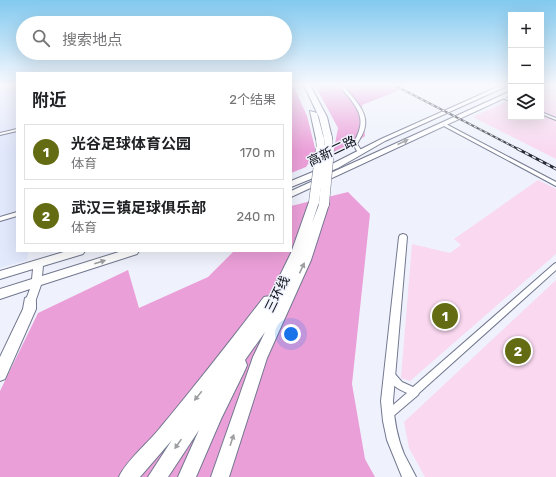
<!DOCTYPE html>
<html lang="zh">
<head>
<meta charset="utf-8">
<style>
	body { margin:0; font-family:Rubik,"Noto Sans SC",sans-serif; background:#f6f6f6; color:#202124 }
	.controls { position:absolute; right:12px; top:12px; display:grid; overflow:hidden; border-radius:0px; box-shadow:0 4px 16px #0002 }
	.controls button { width:36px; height:36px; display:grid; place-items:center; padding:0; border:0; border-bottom:1px solid #e0e0e0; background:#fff; color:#202124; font:20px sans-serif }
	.you { position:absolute; left:291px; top:334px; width:14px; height:14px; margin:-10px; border:3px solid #fff; border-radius:50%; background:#1a73e8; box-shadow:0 0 0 6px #1a73e833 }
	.badge { display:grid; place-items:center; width:26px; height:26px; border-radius:50%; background:#636c12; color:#fff; font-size:13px; font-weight:700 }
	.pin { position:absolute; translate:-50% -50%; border:2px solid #fff; box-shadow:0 1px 4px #0006 }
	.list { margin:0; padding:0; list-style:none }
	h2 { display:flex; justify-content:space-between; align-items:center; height:52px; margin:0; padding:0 16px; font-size:17px }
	h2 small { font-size:13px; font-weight:400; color:#757577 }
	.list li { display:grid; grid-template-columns:26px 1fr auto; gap:12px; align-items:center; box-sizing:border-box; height:56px; margin:0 8px 8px; padding:0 8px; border:1px solid #e0e0e0; border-radius:0px }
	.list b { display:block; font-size:15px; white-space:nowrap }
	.list p { margin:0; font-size:13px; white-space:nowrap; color:#757577 }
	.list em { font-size:13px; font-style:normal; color:#757577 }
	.icon { flex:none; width:22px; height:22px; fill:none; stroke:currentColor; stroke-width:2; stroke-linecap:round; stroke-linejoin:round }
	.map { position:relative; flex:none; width:556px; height:477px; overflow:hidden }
	.search { position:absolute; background:#fff; box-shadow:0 4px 16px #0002; left:16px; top:16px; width:276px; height:44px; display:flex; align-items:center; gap:10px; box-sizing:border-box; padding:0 14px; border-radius:22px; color:#757577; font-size:15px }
	.panel { position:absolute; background:#fff; box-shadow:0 4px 16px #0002; left:16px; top:72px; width:276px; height:180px; border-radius:0px }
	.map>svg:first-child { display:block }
</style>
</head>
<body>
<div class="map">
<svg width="556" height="477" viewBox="0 0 556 477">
	<rect width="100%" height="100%" fill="#eff2fc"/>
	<polygon fill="#e3e9fd" points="0,85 17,85 17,251 28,251 27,260 0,268"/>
	<g fill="#f9d8f0">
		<polygon points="541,85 556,85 556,159 473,117 511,99 511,117 541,117"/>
		<polygon points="538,180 556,189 556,254 410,381 401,378 412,244 450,253 461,245 454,239"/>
		<polygon points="556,280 556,477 425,477 409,448 404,422"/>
	</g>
	<g fill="#eb9fd8">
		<polygon points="291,85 293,85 307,116 316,152 306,167 291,173"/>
		<polygon points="315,85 391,85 400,90 362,105 365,136 349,148 333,154 338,128"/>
		<polygon points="348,192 370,214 352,384 365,459 375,477 0,477 0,391 38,313 128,270 139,308 208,277 234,251 291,251 291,206"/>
	</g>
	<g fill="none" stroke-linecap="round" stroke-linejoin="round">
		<g stroke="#72788f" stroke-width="2">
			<g id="street">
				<path d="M339,85H343C352,97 368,111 365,126C364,133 360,138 357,144L361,150V151H357L353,144C356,138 359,133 360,127C364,111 348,97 339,85Z"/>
				<polygon points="502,96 511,99 511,101 502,98"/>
				<polygon points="541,112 556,118 556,120 541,114"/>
				<polygon points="442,123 444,123 556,182 556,186 442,125"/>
				<polygon points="17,129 17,131 0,135 0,133"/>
				<polygon points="17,212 17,216 0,221 0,217"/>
				<path d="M556,263V270L419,393L418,395L391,418L388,419L385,418L384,415L385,412L407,393C398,389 392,386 387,376L388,373L391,372L394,373L402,382L413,387L554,264Z"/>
			</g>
		</g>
		<g stroke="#72788f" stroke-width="2">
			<path id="secondary" d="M403,234L406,235L407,237L393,401C394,419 397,437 404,454C408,462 412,469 416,477H402L387,440L383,421L381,401L399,237L400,235Z"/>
		</g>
		<g stroke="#72788f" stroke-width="2">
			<g id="primary">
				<polygon points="502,85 509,85 385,141 338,168 291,187 291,181 332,164 381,139"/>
				<polygon points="511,91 511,95 291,197 291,191"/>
				<polygon points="67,251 85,251 83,254 43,266 42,276 122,251 139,251 137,254 41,285 34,305 30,307 26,305 25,302 30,289 0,299 0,289 32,279 33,269 0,279 0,271"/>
			</g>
		</g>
		<g stroke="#72788f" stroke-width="2">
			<g id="highway">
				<polygon points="304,85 310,85 327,117 332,138 331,140 328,140 324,138 319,117"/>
				<polygon points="310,111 317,113 324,139 323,141 320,141 316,139"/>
				<path d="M314,199L319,202L312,223L320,202H328L329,204L311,260L267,358L229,477H211L253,357L265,332L245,360L247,365L245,370L221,419L196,477H178L199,430L168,477H148L172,440L140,477H119C126,461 148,443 160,428C196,385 230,341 264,297L270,296L291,253L309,202Z"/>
				<polygon points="30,296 35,298 36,302 36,309 5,379 0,381 0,357 23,309 25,298"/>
			</g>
		</g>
		<use href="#street" fill="#fff" fill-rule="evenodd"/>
		<use href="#secondary" fill="#fff" fill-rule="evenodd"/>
		<use href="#primary" fill="#fff" fill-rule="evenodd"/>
		<use href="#highway" fill="#fff" fill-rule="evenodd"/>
		<g stroke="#292c34" stroke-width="2">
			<polyline id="rail-far1" points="394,85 520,150"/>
		</g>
		<g stroke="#292c34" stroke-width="3">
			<polyline id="rail" points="518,149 556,169"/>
		</g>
		<use href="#rail-far1" stroke="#eff2fc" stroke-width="1" stroke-dasharray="3" stroke-linecap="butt"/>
		<use href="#rail" stroke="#eff2fc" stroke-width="1.5" stroke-dasharray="4" stroke-linecap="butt"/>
		<g stroke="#72788f" stroke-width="9" stroke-linecap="butt">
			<g id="highway-bridge-far1">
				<polyline points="328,138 329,150"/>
				<polyline points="320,139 321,150"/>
			</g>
		</g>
		<g stroke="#72788f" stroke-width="11" stroke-linecap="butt">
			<g id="highway-bridge">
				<polyline points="314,202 321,149"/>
				<polyline points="324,204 329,149"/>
			</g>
		</g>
		<use href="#highway-bridge-far1" stroke="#fff" stroke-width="8"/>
		<use href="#highway-bridge" stroke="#fff" stroke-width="10"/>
	</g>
	<defs><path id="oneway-solid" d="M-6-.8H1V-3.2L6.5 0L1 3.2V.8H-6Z"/></defs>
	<g fill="#9e9fa2">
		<use href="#oneway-solid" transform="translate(403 142) rotate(-24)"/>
		<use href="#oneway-solid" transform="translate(100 262) rotate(-18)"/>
		<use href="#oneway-solid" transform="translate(302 268) rotate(-65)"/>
		<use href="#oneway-solid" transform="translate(198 396) rotate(129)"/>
		<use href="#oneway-solid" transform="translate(232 440) rotate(-71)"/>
		<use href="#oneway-solid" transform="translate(178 444) rotate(125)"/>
	</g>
	<linearGradient id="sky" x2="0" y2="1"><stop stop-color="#82c9ef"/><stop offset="0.56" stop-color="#f8f9fe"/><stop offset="1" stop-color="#f8f9fe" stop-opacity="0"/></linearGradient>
	<rect width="556" height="152" fill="url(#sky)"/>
	<g text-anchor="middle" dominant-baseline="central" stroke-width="3" stroke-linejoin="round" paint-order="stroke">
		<g font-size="13" fill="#0c0f17" stroke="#eff2fc">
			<text transform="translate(332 151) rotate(-26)">高新二路</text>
			<text transform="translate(277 294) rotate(-64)">三环线</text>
		</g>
	</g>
</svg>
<div class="controls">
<button>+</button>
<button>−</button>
<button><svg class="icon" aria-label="layers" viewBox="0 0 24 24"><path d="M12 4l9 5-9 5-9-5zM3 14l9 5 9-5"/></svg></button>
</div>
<div class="you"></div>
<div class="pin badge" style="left:445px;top:316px">1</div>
<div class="pin badge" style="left:518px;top:351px">2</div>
<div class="search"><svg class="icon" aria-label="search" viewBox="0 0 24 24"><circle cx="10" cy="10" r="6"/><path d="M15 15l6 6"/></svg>搜索地点</div>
<section class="panel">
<h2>附近<small>2个结果</small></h2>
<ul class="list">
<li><span class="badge">1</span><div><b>光谷足球体育公园</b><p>体育</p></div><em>170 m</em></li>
<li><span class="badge">2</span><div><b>武汉三镇足球俱乐部</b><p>体育</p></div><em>240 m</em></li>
</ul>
</section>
</div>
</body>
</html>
